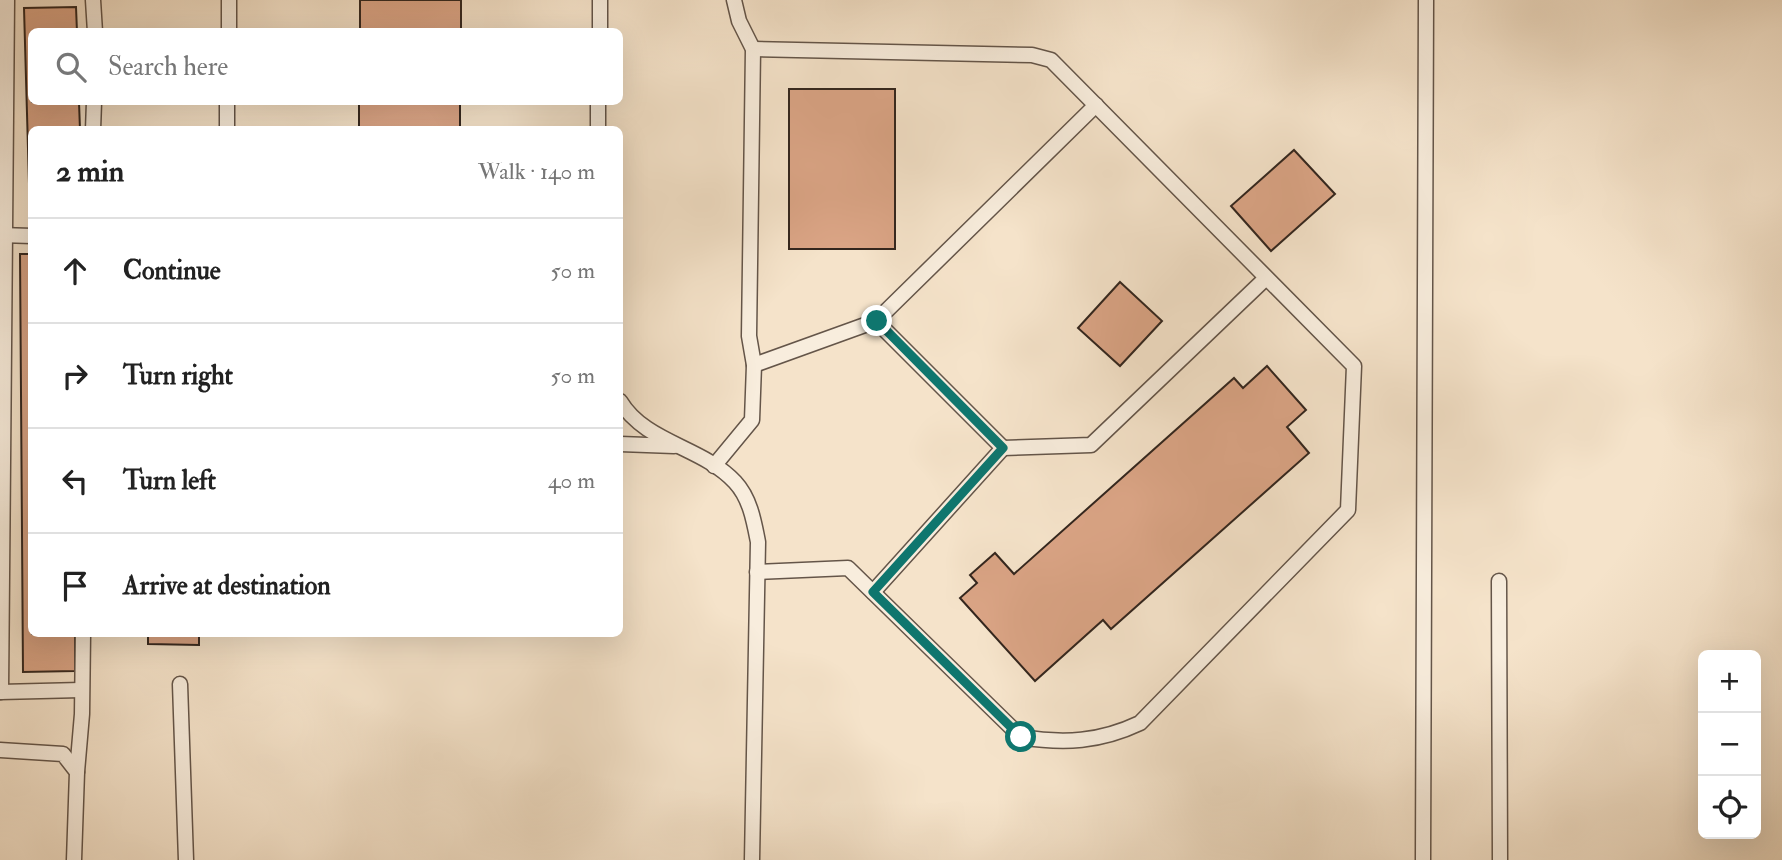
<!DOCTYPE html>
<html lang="en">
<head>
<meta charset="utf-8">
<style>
	body { margin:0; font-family:"IM FELL Double Pica",serif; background:#f2f2f2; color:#222 }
	.controls { position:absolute; right:21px; bottom:21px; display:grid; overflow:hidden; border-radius:10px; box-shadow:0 7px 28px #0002 }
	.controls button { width:63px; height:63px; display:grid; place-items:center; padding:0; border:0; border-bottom:2px solid #e0e0e0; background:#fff; color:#222; font:35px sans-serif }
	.stop { position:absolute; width:21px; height:21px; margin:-16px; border:5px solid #0f766e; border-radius:50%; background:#fff }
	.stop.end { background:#0f766e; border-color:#fff; box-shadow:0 2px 7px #0008 }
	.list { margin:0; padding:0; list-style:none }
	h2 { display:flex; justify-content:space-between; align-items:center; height:91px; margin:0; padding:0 28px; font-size:30px }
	h2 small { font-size:23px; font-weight:400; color:#767676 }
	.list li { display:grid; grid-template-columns:46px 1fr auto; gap:21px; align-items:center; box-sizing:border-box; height:105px; padding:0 28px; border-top:2px solid #e0e0e0 }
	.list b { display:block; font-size:26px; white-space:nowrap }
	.list em { font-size:23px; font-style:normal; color:#767676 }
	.icon { flex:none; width:38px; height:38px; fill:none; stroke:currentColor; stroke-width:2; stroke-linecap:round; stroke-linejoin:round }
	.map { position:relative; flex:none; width:1782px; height:860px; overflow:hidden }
	.search { position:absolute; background:#fff; box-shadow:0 7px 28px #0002; left:28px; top:28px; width:595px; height:77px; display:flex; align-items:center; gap:18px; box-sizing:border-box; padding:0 24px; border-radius:10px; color:#767676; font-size:26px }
	.panel { position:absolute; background:#fff; box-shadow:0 7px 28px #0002; left:28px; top:126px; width:595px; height:511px; border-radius:10px }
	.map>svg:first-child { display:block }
</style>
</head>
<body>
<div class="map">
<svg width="1782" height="860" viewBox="0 0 1782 860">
	<rect width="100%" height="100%" fill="#f5e3ca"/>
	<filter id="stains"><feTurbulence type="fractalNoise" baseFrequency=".00286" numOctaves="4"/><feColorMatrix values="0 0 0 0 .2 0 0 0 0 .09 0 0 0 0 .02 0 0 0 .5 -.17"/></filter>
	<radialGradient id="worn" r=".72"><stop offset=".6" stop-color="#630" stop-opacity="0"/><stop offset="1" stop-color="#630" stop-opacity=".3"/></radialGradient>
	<g fill="#daa485" stroke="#33261e" stroke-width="2">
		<rect x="360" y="0" width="101" height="32"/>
		<polygon points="76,7 77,32 32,32 32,102 79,102 80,130 32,130 30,219 24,8"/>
		<rect x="789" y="89" width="106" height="160"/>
		<rect x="359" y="102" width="101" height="28"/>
		<polygon points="1294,150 1335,194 1271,251 1231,206"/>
		<polygon points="20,254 32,254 32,634 75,634 75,671 23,672"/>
		<polygon points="1120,282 1162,321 1120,366 1078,328"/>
		<polygon points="1267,366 1306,410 1287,427 1309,453 1111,629 1103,620 1035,681 960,598 977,583 970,575 995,553 1014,574 1234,378 1243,388"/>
		<polygon points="148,634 199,634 199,645 148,644"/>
	</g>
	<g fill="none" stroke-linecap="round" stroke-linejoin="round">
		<g stroke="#645549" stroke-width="17">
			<g id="service">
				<polyline points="93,0 95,32"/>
				<polyline points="229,32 229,0"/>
				<polyline points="600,32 600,0"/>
				<path d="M753,49L1032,55L1051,60L1354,366L1348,510L1140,723C1100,742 1064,744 1021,737L848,568L757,572"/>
				<polyline points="93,130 94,102"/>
				<polyline points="227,130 227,102"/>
				<polyline points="598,130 598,102"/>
				<polyline points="0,235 32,236"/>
				<polyline points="754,365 876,321"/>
				<path d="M620,401C645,443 703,447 735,482C750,498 754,521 758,542L752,860"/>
				<polyline points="620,444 674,446"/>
				<polyline points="1003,448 1091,445 1266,278"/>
				<polyline points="714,466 752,420 754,365 749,336 753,49 739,21 734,0"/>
				<polyline points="1499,581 1500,860"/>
				<polyline points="873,592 1003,448 876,321 1096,105"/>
				<polyline points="180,684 186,860"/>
				<polyline points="0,692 81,690"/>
				<polyline points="1,692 7,0"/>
				<polyline points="0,750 63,754 77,772 74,860"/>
				<polyline points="77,772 82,714 83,634"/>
				<polyline points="1423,860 1426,0"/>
			</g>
		</g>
		<use href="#service" stroke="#f8eddd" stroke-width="14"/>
	</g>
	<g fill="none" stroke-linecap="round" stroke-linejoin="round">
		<polyline stroke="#0f766e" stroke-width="9" points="877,321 1003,448 873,592 1021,737"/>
	</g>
	<rect width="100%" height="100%" filter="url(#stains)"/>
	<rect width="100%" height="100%" fill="url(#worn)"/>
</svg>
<div class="controls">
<button>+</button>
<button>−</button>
<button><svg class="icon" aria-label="locate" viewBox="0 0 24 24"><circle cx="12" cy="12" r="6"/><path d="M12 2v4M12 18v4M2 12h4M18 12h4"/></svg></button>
</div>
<div class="stop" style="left:1021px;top:737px"></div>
<div class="stop end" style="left:877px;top:321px"></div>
<div class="search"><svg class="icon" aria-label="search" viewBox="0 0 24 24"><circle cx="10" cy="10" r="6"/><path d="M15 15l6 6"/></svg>Search here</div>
<section class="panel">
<h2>2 min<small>Walk · 140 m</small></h2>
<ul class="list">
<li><svg class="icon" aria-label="ahead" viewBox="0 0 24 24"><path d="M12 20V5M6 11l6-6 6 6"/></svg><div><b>Continue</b></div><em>50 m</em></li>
<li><svg class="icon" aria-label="right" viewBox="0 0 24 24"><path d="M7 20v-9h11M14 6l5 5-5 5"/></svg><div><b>Turn right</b></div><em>50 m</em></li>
<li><svg class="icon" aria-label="left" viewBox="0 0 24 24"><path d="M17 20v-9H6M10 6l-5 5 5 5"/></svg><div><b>Turn left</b></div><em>40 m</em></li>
<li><svg class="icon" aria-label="arrive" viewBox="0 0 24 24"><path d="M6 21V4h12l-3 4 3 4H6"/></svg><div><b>Arrive at destination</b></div></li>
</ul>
</section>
</div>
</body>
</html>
